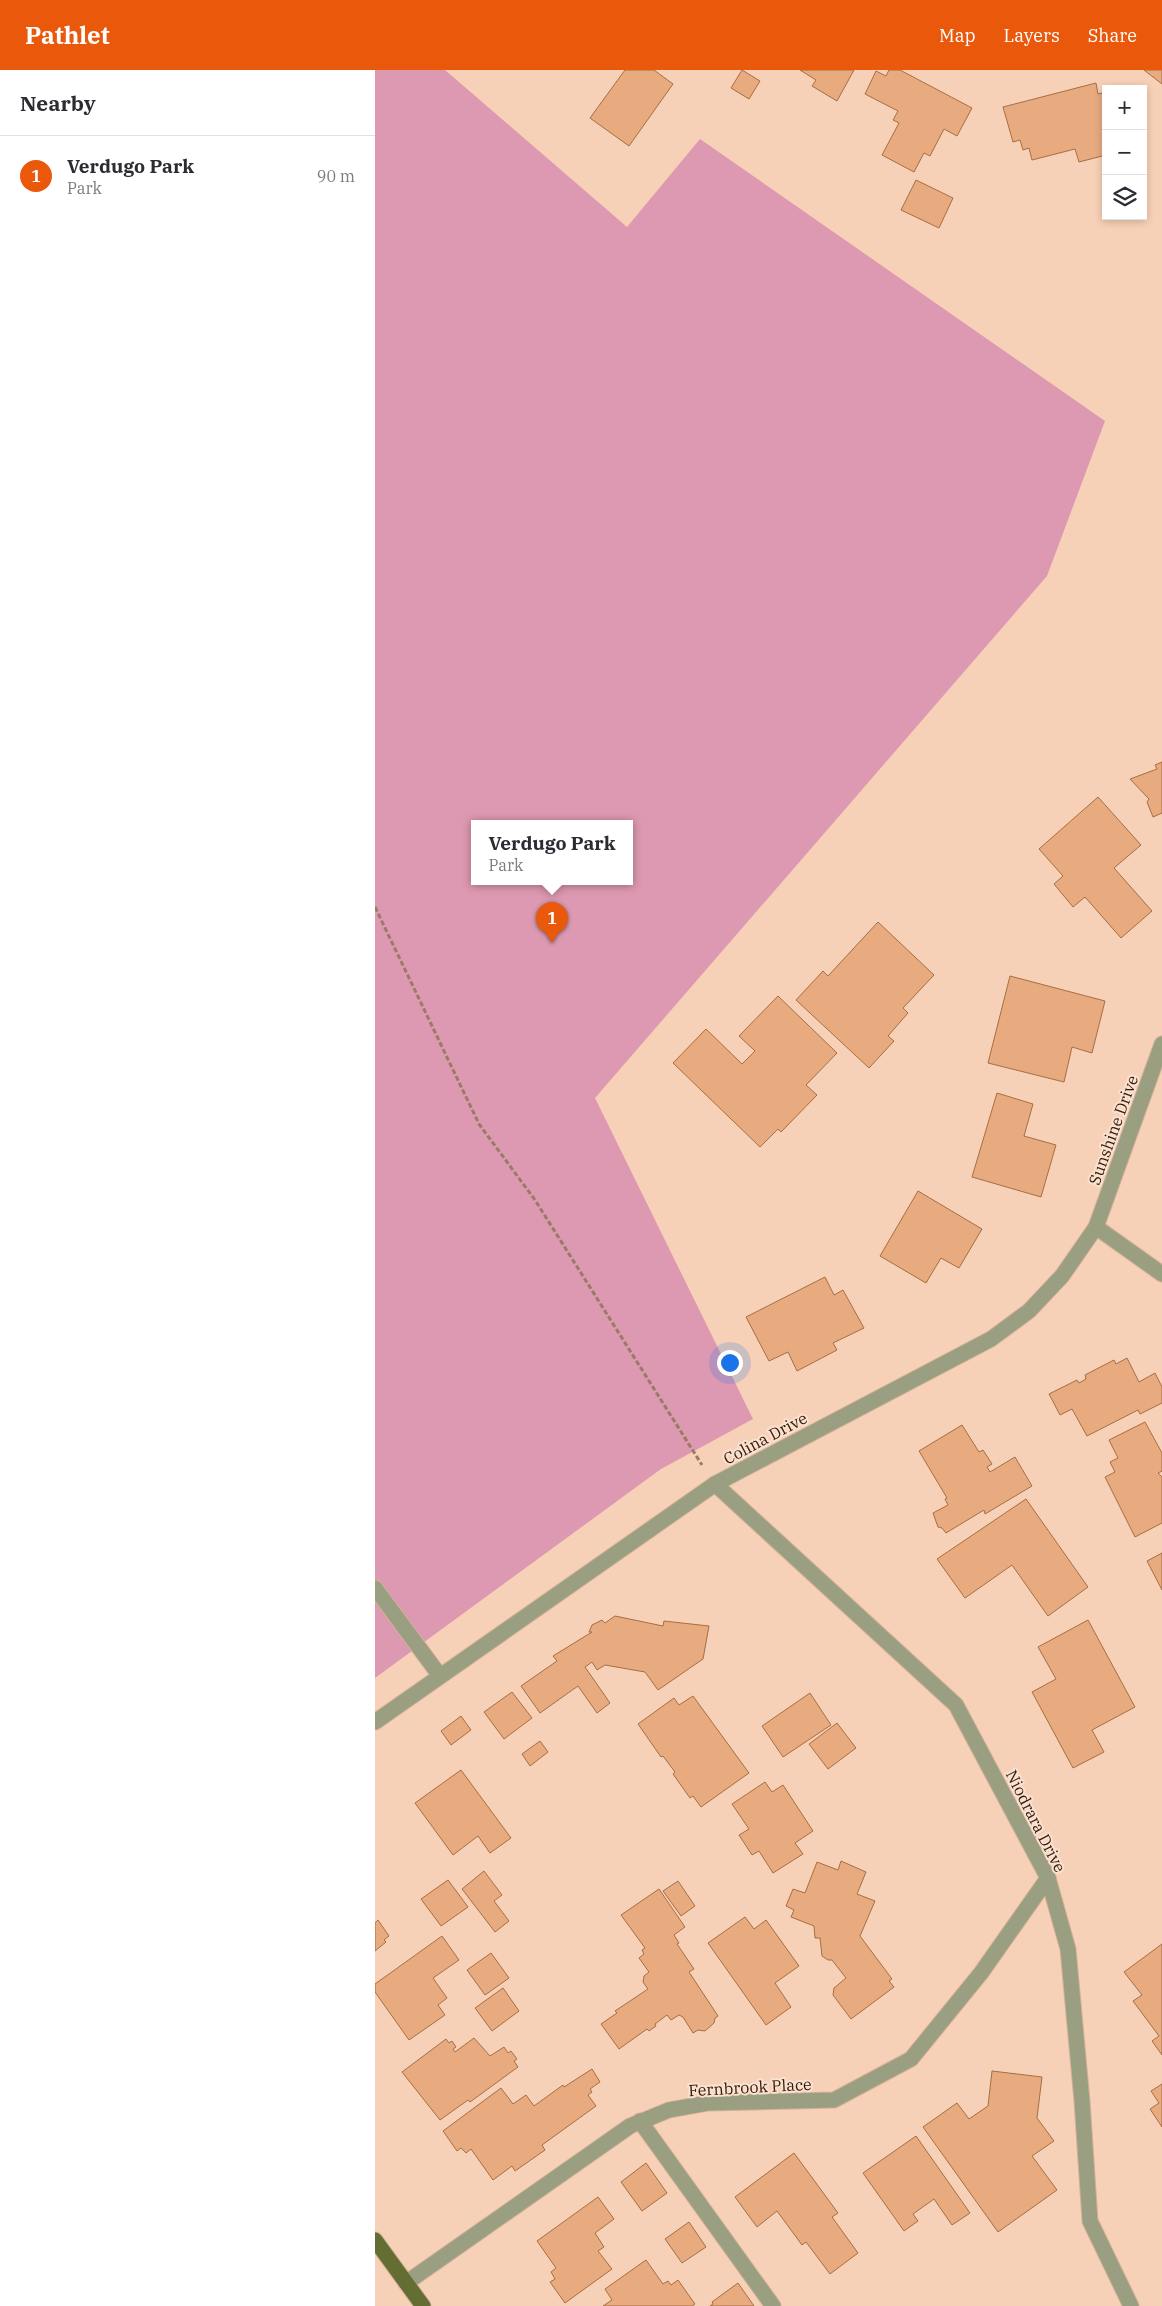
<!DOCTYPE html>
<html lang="en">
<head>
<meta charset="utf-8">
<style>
	body { margin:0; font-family:"IBM Plex Serif",serif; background:#f7f7f7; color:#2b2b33 }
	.controls { position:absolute; right:15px; top:15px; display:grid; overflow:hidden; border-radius:0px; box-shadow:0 2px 8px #0003 }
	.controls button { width:45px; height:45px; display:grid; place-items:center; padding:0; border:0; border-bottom:1px solid #e1e1e2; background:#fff; color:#2b2b33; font:25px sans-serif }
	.you { position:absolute; left:354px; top:1292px; width:18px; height:18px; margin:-12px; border:4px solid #fff; border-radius:50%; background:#1a73e8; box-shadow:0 0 0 8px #1a73e833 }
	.badge { display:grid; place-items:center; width:32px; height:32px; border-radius:50%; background:#ea580c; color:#fff; font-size:16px; font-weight:700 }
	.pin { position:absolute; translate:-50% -41px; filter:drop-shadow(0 1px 2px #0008) }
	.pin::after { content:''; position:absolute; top:26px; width:18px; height:15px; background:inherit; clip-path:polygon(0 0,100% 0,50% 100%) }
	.popup { position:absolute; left:96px; top:750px; width:162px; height:65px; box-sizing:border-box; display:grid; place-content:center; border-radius:0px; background:#fff; filter:drop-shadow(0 1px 4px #0005); font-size:16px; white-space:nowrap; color:#7c7c81 }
	.popup b { font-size:19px; color:#2b2b33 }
	.popup::after { content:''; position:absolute; left:50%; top:100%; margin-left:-10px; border:10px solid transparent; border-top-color:#fff }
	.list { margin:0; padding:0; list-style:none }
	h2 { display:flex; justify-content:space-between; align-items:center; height:65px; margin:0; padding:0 20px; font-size:21px }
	h2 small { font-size:16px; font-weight:400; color:#7c7c81 }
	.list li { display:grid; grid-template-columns:32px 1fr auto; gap:15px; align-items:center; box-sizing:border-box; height:80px; padding:0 20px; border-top:1px solid #e1e1e2 }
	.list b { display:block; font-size:19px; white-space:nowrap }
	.list p { margin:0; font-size:16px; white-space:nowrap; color:#7c7c81 }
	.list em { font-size:16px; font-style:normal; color:#7c7c81 }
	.icon { flex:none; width:28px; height:28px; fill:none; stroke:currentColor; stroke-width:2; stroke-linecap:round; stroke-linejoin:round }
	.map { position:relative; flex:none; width:787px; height:2236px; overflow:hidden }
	header { display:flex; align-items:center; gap:30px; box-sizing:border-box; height:70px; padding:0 25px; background:#ea580c; color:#fff }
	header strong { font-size:24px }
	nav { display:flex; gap:28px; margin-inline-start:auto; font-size:18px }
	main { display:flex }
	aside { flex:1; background:#fff }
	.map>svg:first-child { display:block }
</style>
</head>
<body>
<header>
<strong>Pathlet</strong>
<nav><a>Map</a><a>Layers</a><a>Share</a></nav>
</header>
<main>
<aside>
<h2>Nearby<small></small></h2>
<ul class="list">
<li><span class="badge">1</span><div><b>Verdugo Park</b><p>Park</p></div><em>90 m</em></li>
</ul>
</aside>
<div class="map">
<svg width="787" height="2236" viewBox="0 0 787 2236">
	<rect width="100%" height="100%" fill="#f7d1b7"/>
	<path fill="#dd99b1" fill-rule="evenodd" d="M0,0H70L252,157L325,69L730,351L672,506L220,1028L378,1349L286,1399L0,1608ZM100,754H254V812H100Z"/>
	<g fill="#e8aa7f" stroke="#a76e43">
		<polygon points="250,0 279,0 298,14 254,76 215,48"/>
		<polygon points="367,0 385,11 374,29 356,18"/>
		<polygon points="425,0 479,0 462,31 437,16 441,10"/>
		<polygon points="514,0 525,0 597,38 582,66 569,59 555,86 549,83 539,102 507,85 524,53 518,50 523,41 490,24 501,1 511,6"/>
		<polygon points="769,0 787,0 787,14"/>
		<polygon points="721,13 723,24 731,22 731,85 704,92 700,79 657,90 654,78 648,80 645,70 638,72 628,37"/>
		<polygon points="541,110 578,128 564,158 526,140"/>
		<polygon points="787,692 787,743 778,747 772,732 774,729 755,709 782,699 780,695"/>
		<polygon points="723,727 766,775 739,798 777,841 746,868 710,827 698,837 679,814 688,806 664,779"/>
		<polygon points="503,852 559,905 528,938 533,943 513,966 519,971 494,998 421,930 448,901 453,906"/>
		<polygon points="635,906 730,931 717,983 697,977 689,1012 613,993"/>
		<polygon points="403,926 462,983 431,1015 442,1025 406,1062 403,1059 385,1077 298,993 331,959 367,994 380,981 364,966"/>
		<polygon points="622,1023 658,1034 649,1066 681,1075 666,1127 597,1107"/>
		<polygon points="543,1121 607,1159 584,1198 566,1188 551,1213 505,1186"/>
		<polygon points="450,1207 459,1225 468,1220 489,1258 458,1273 462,1280 422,1301 413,1282 394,1291 371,1247"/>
		<polygon points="752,1288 764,1312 780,1303 787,1317 787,1333 765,1344 763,1340 712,1366 697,1339 685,1345 674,1324 702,1310 704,1313 711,1309 710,1305 739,1290 741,1294"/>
		<polygon points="770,1352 787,1383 787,1401 783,1403 787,1407 787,1453 760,1467 730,1407 740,1402 735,1392 743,1388 734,1370"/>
		<polygon points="587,1355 604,1382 608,1380 617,1394 612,1397 615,1402 640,1387 657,1416 610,1444 609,1440 571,1463 567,1458 563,1457 558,1443 573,1435 570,1429 572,1428 544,1381"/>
		<polygon points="651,1429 713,1517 673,1546 637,1495 590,1528 562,1489"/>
		<polygon points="787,1483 787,1520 772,1491"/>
		<polygon points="240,1546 288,1556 289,1551 334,1556 328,1589 283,1620 270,1602 230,1595 222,1600 217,1592 210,1597 235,1633 222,1643 203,1616 165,1643 146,1616 182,1591 178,1586 217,1562 214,1562 217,1555 227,1550 230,1553"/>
		<polygon points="713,1550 760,1637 717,1660 729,1682 698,1698 657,1622 681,1609 663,1577"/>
		<polygon points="137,1622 157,1648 129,1669 109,1642"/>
		<polygon points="435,1623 456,1655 408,1687 387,1656"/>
		<polygon points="318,1626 374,1703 326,1737 318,1726 315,1728 298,1704 300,1702 288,1686 286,1687 263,1654 299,1628 304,1635"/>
		<polygon points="86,1646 96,1660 76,1675 66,1661"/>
		<polygon points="462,1653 481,1678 453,1699 434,1674"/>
		<polygon points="165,1671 173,1682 155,1696 147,1684"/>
		<polygon points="86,1700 136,1768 115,1783 103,1766 78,1785 40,1733"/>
		<polygon points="390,1712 397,1722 408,1715 438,1761 420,1773 428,1784 398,1803 384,1781 377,1785 364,1765 374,1759 357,1734"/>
		<polygon points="466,1791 491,1802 482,1824 500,1831 485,1866 517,1909 514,1911 519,1917 476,1949 458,1925 459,1918 471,1908 457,1890 453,1890 447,1886 445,1868 440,1868 439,1856 416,1847 419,1840 411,1836 418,1819 430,1823 442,1792 463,1800"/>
		<polygon points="109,1801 127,1825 119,1831 134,1851 120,1862 87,1819"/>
		<polygon points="73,1810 93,1837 66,1856 46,1829"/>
		<polygon points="303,1811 320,1836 306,1846 288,1821"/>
		<polygon points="284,1819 310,1857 299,1865 304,1873 302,1874 319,1899 314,1902 343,1946 340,1948 339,1953 330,1961 323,1960 318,1963 308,1947 304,1945 296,1950 292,1945 280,1954 281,1956 274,1961 272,1959 244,1979 226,1954 242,1943 240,1941 273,1919 268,1912 269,1906 274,1902 264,1888 269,1884 267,1880 270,1878 246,1845"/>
		<polygon points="370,1847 379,1859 391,1850 424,1896 400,1913 416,1937 391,1955 333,1873"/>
		<polygon points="3,1850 14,1866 9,1870 11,1872 0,1881 0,1853"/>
		<polygon points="67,1866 84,1890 58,1908 72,1928 63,1935 70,1945 34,1970 0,1922 0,1914"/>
		<polygon points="787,1874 787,1985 777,1971 784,1966 758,1931 767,1925 749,1902"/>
		<polygon points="116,1883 134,1908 110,1925 92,1900"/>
		<polygon points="128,1918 144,1941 117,1961 100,1938"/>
		<polygon points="99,1968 115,1986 129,1977 133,1983 136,1981 142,1989 139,1991 143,1997 95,2032 93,2030 65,2050 27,2002 71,1969 74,1973 77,1971 81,1977 78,1979 80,1982"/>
		<polygon points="217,1999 225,2012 215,2019 217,2022 213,2025 221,2036 167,2075 170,2080 140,2101 137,2096 118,2110 96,2079 91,2083 86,2078 82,2081 68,2061 126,2018 138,2034 151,2025 159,2036 188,2015 189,2017"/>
		<polygon points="617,2001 667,2007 662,2048 679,2071 657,2086 682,2120 623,2162 548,2057 582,2033 594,2049 613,2036"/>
		<polygon points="787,2014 787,2057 775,2039 784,2033 776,2021"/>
		<polygon points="541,2066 595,2143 577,2155 559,2129 538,2144 543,2151 529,2161 488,2103"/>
		<polygon points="419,2083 463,2143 457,2147 483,2183 455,2204 431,2172 427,2175 402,2141 382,2157 360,2127"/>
		<polygon points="271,2093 292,2123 267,2141 246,2112"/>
		<polygon points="223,2127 239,2149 220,2163 229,2177 223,2181 237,2199 190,2233 175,2212 180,2209 176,2202 181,2198 162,2171"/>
		<polygon points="314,2152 331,2177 307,2193 290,2169"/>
		<polygon points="271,2190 288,2214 293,2211 296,2215 303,2210 320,2234 317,2236 228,2236 237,2230 230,2219"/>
		<polygon points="363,2213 379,2236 335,2236 338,2234 337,2232"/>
	</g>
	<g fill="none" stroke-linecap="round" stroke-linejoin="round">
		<g stroke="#d4b098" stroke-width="17">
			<g id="minor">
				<polyline points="721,1157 787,1204"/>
				<polyline points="340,1414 581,1635 673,1808 693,1879 707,2031 715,2151 756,2236"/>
				<polyline points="0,1518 65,1606"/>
				<polyline points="0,1652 340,1414 616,1269 654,1241 687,1206 721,1157 787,974"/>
				<polyline points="265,2051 398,2236"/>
				<polyline points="31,2213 255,2056 294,2040 333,2033 459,2030 536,1989 606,1903 673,1808"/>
			</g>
		</g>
		<g stroke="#d4b098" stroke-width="17">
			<polyline id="major" points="0,2170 48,2236"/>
		</g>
		<polyline stroke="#9a7b65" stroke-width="3" stroke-dasharray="5 2.5" stroke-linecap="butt" points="0,837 104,1054 160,1130 327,1395"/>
		<use href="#minor" stroke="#999f80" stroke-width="15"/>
		<use href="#major" stroke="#646d32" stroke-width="15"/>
	</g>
	<g text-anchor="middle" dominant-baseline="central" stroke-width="4" stroke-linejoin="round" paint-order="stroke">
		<g font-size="16" fill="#321b09" stroke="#fbe1d0">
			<text transform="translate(738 1060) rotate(-70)">Sunshine Drive</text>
			<text transform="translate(390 1368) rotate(-28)">Colina Drive</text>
			<text transform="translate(661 1751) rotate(63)">Niodrara Drive</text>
			<text transform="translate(375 2017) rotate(-3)">Fernbrook Place</text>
		</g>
	</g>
</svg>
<div class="controls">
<button>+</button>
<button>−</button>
<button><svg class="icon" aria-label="layers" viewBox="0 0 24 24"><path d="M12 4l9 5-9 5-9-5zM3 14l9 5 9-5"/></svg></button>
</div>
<div class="you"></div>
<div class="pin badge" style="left:177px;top:873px">1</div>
<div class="popup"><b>Verdugo Park</b>Park</div>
</div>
</main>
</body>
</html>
